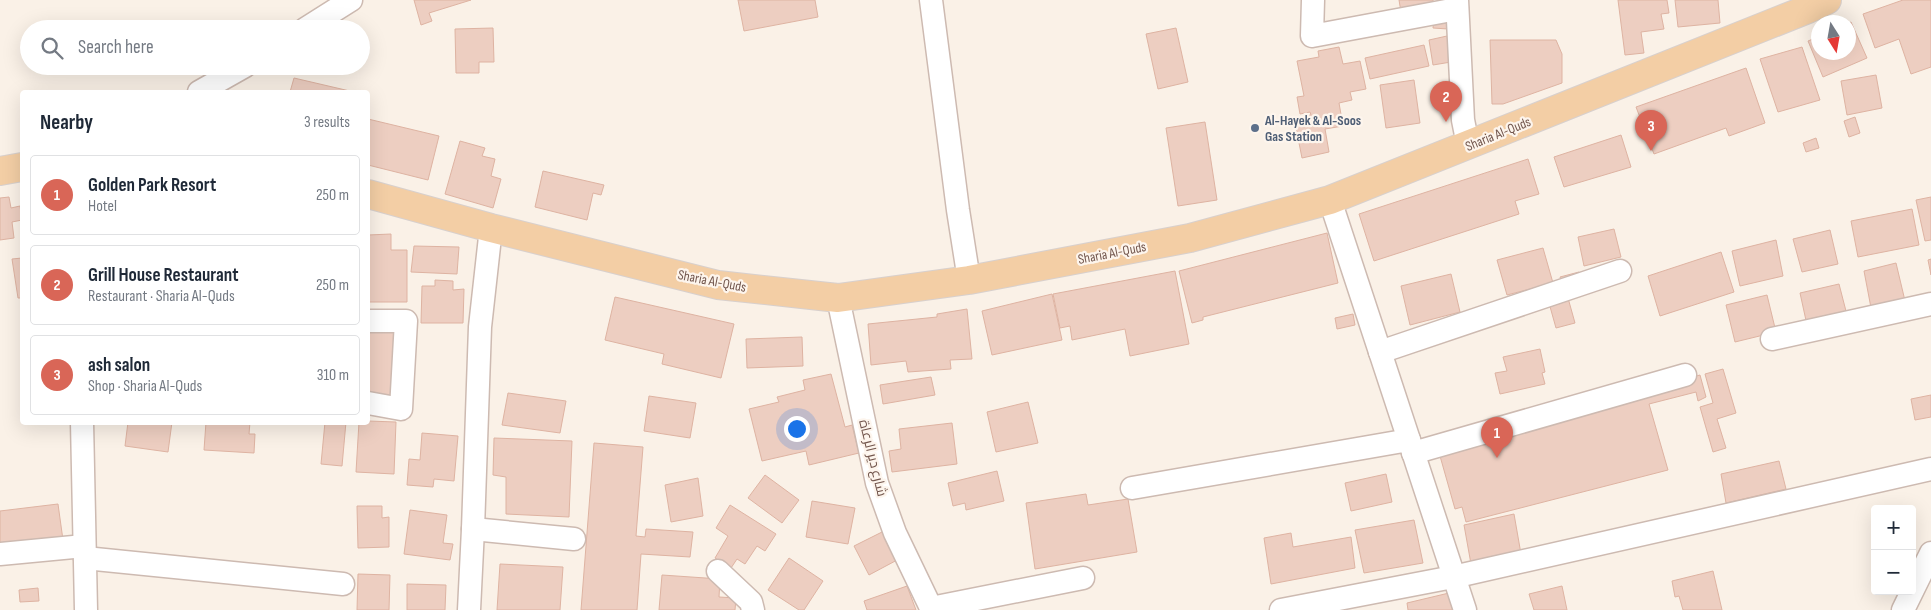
<!DOCTYPE html>
<html lang="en">
<head>
<meta charset="utf-8">
<style>
	body { margin:0; font-family:"Sofia Sans Condensed",Cairo,sans-serif; background:#f6f6f7; color:#1f2937 }
	.controls { position:absolute; right:15px; bottom:15px; display:grid; overflow:hidden; border-radius:5px; box-shadow:0 5px 20px #0002 }
	.controls button { width:45px; height:45px; display:grid; place-items:center; padding:0; border:0; border-bottom:1px solid #e0e1e3; background:#fff; color:#1f2937; font:25px sans-serif }
	.compass { position:absolute; left:1811px; top:15px; width:45px; height:45px; border-radius:50%; background:#fff; box-shadow:0 5px 20px #0002; rotate:169deg }
	.you { position:absolute; left:796px; top:428px; width:18px; height:18px; margin:-12px; border:4px solid #fff; border-radius:50%; background:#1a73e8; box-shadow:0 0 0 8px #1a73e833 }
	.badge { display:grid; place-items:center; width:32px; height:32px; border-radius:50%; background:#d96657; color:#fff; font-size:16px; font-weight:700 }
	.pin { position:absolute; translate:-50% -41px; filter:drop-shadow(0 1px 2px #0008) }
	.pin::after { content:''; position:absolute; top:26px; width:18px; height:15px; background:inherit; clip-path:polygon(0 0,100% 0,50% 100%) }
	.list { margin:0; padding:0; list-style:none }
	h2 { display:flex; justify-content:space-between; align-items:center; height:65px; margin:0; padding:0 20px; font-size:21px }
	h2 small { font-size:16px; font-weight:400; color:#747a83 }
	.list li { display:grid; grid-template-columns:32px 1fr auto; gap:15px; align-items:center; box-sizing:border-box; height:80px; margin:0 10px 10px; padding:0 10px; border:1px solid #e0e1e3; border-radius:5px }
	.list b { display:block; font-size:19px; white-space:nowrap }
	.list p { margin:0; font-size:16px; white-space:nowrap; color:#747a83 }
	.list em { font-size:16px; font-style:normal; color:#747a83 }
	.icon { flex:none; width:28px; height:28px; fill:none; stroke:currentColor; stroke-width:2; stroke-linecap:round; stroke-linejoin:round }
	.map { position:relative; flex:none; width:1931px; height:610px; overflow:hidden }
	.search { position:absolute; background:#fff; box-shadow:0 5px 20px #0002; left:20px; top:20px; width:350px; height:55px; display:flex; align-items:center; gap:12px; box-sizing:border-box; padding:0 18px; border-radius:28px; color:#747a83; font-size:19px }
	.panel { position:absolute; background:#fff; box-shadow:0 5px 20px #0002; left:20px; top:90px; width:350px; height:335px; border-radius:5px }
	.map>svg:first-child { display:block }
</style>
</head>
<body>
<div class="map">
<svg width="1931" height="610" viewBox="0 0 1931 610">
	<rect width="100%" height="100%" fill="#faf1e7"/>
	<g fill="#edcec1" stroke="#deb3a2">
		<polygon points="414,0 471,0 429,13 432,21 421,25"/>
		<polygon points="738,0 815,0 818,17 744,31"/>
		<polygon points="1399,0 1433,0 1434,7 1401,12"/>
		<polygon points="1618,0 1667,0 1669,13 1661,14 1664,29 1641,32 1644,53 1625,55"/>
		<polygon points="1675,0 1718,0 1720,23 1678,27"/>
		<polygon points="1903,0 1931,0 1931,67 1911,74 1899,39 1875,48 1863,14"/>
		<polygon points="1434,16 1448,17 1448,29 1433,28"/>
		<polygon points="1851,22 1867,58 1823,77 1808,41 1818,37 1818,52 1848,52 1848,23"/>
		<polygon points="493,28 494,62 479,62 479,73 456,73 455,29"/>
		<polygon points="1176,28 1188,82 1158,89 1146,34"/>
		<polygon points="1447,36 1451,62 1433,65 1429,40"/>
		<polygon points="1490,40 1556,40 1562,54 1562,83 1503,104 1492,104"/>
		<polygon points="1424,45 1429,66 1370,79 1365,58"/>
		<polygon points="1339,47 1343,64 1360,61 1366,89 1350,92 1352,100 1339,103 1343,126 1325,129 1329,152 1302,158 1294,118 1311,115 1310,112 1300,114 1297,97 1304,96 1297,61 1319,57 1318,51"/>
		<polygon points="1802,47 1820,100 1778,112 1760,59"/>
		<polygon points="1746,68 1765,123 1729,136 1726,128 1654,154 1636,107"/>
		<polygon points="1876,75 1882,108 1847,115 1841,81"/>
		<polygon points="294,78 354,92 290,92"/>
		<polygon points="1414,80 1420,123 1386,128 1380,85"/>
		<polygon points="1855,117 1860,133 1849,137 1844,121"/>
		<polygon points="368,119 439,136 428,180 368,165"/>
		<polygon points="1205,122 1217,200 1178,206 1166,128"/>
		<polygon points="1621,135 1631,167 1564,187 1554,157"/>
		<polygon points="1816,138 1819,148 1806,152 1803,143"/>
		<polygon points="460,141 485,148 482,156 495,159 491,176 501,179 493,208 445,194"/>
		<polygon points="1528,159 1539,194 1515,201 1519,214 1374,261 1359,214"/>
		<polygon points="543,171 604,185 601,195 593,193 587,220 535,207"/>
		<polygon points="9,197 11,208 20,206 22,220 12,222 14,238 0,240 0,198"/>
		<polygon points="1931,197 1931,240 1925,241 1916,200"/>
		<polygon points="1912,209 1919,245 1858,257 1851,221"/>
		<polygon points="1614,229 1621,257 1584,266 1578,237"/>
		<polygon points="1830,230 1838,264 1802,272 1793,239"/>
		<polygon points="1327,233 1338,283 1203,317 1203,320 1192,323 1179,271"/>
		<polygon points="391,234 391,250 407,250 407,302 368,302 368,235"/>
		<polygon points="1776,240 1783,276 1740,286 1732,251"/>
		<polygon points="414,246 459,247 457,274 411,272"/>
		<polygon points="1543,248 1553,283 1507,295 1497,260"/>
		<polygon points="1721,252 1734,292 1660,316 1648,276"/>
		<polygon points="22,258 22,298 18,298 12,259"/>
		<polygon points="1931,259 1931,275 1928,260"/>
		<polygon points="1896,263 1906,305 1872,313 1864,271"/>
		<polygon points="1175,271 1189,344 1130,356 1125,329 1072,340 1070,326 1060,328 1053,294"/>
		<polygon points="1579,272 1582,281 1563,286 1560,277"/>
		<polygon points="1451,274 1460,312 1410,325 1401,286"/>
		<polygon points="435,280 453,281 453,290 464,289 463,323 421,323 422,286 435,286"/>
		<polygon points="1839,284 1847,315 1807,325 1800,293"/>
		<polygon points="1052,294 1062,340 992,355 982,311"/>
		<polygon points="1767,295 1776,332 1735,342 1726,305"/>
		<polygon points="615,297 734,324 721,378 662,364 664,354 605,340"/>
		<polygon points="1568,298 1575,323 1556,328 1549,303"/>
		<polygon points="967,309 972,359 950,360 951,369 908,372 906,361 871,365 868,324 937,317 937,314"/>
		<polygon points="1353,314 1355,325 1337,329 1335,318"/>
		<polygon points="368,326 401,326 393,396 368,393"/>
		<polygon points="802,337 803,366 747,368 746,339"/>
		<polygon points="1540,349 1545,372 1542,373 1545,384 1500,394 1495,373 1507,371 1503,357"/>
		<polygon points="1723,369 1736,413 1717,419 1726,448 1713,452 1700,407 1713,403 1705,374"/>
		<polygon points="831,374 845,427 852,425 859,453 809,465 806,451 762,461 749,409 779,402 777,397 805,390 803,380"/>
		<polygon points="1700,375 1706,397 1698,401 1696,392 1649,404 1668,470 1466,522 1462,507 1455,509 1440,456 1509,437 1509,434 1642,391"/>
		<polygon points="931,377 935,395 883,404 880,385"/>
		<polygon points="508,393 566,401 560,433 502,425"/>
		<polygon points="1931,395 1931,417 1915,420 1911,399"/>
		<polygon points="649,396 696,403 690,438 644,431"/>
		<polygon points="1028,402 1038,443 996,452 987,412"/>
		<polygon points="368,421 396,422 394,474 356,472 359,422 368,422"/>
		<polygon points="128,422 172,422 168,452 125,446"/>
		<polygon points="206,422 250,422 249,434 255,434 254,453 204,450"/>
		<polygon points="325,422 346,422 342,466 321,464"/>
		<polygon points="952,423 957,464 892,472 889,451 901,449 899,429"/>
		<polygon points="422,433 458,436 454,481 434,479 433,487 407,485 409,459 420,460"/>
		<polygon points="494,438 572,441 569,517 506,514 506,477 493,475"/>
		<polygon points="594,443 643,447 636,536 645,537 646,529 693,532 690,557 641,554 637,610 581,610"/>
		<polygon points="1779,461 1786,489 1726,503 1721,474"/>
		<polygon points="997,471 1004,501 966,510 965,503 953,506 948,483"/>
		<polygon points="1386,474 1392,502 1351,511 1345,483"/>
		<polygon points="765,475 799,500 782,523 748,498"/>
		<polygon points="698,478 703,516 671,522 665,485"/>
		<polygon points="1086,494 1088,505 1128,499 1137,552 1035,569 1026,503"/>
		<polygon points="812,501 855,508 848,544 806,537"/>
		<polygon points="58,504 63,540 0,548 0,511"/>
		<polygon points="730,505 776,534 765,551 757,546 745,564 737,559 731,568 715,558 728,536 716,528"/>
		<polygon points="357,506 382,506 382,518 389,517 389,547 358,548"/>
		<polygon points="410,510 447,515 443,543 453,544 450,560 404,554"/>
		<polygon points="1514,514 1521,554 1471,564 1464,525"/>
		<polygon points="1414,520 1423,563 1364,573 1355,530"/>
		<polygon points="884,531 899,559 869,575 854,546"/>
		<polygon points="1291,533 1293,547 1351,537 1355,568 1271,584 1264,538"/>
		<polygon points="789,558 823,581 804,610 799,610 768,590"/>
		<polygon points="500,564 563,567 560,610 497,610"/>
		<polygon points="1713,571 1722,610 1683,610 1679,596 1675,597 1672,581"/>
		<polygon points="358,574 390,575 389,610 357,610"/>
		<polygon points="662,575 720,579 719,597 736,598 735,610 659,610"/>
		<polygon points="407,584 446,585 445,610 407,610"/>
		<polygon points="907,586 916,610 867,610 864,601"/>
		<polygon points="1562,586 1567,610 1534,610 1529,594"/>
		<polygon points="38,588 39,601 20,602 19,590"/>
		<polygon points="1449,593 1453,610 1408,610 1407,603"/>
	</g>
	<g fill="none" stroke-linecap="round" stroke-linejoin="round">
		<g stroke="#cdbab1" stroke-width="25">
			<g id="minor">
				<polyline points="931,0 958,210 969,280"/>
				<polyline points="1313,0 1312,36 1457,9"/>
				<polyline points="1457,0 1463,120 1468,145"/>
				<polyline points="305,29 351,0"/>
				<polyline points="199,92 245,66"/>
				<polyline points="1330,200 1465,610"/>
				<polyline points="838,298 877,483 895,533 932,610"/>
				<polyline points="368,321 406,321 401,409 368,403"/>
				<polyline points="1772,339 1931,304"/>
				<polyline points="1380,352 1620,271"/>
				<polyline points="82,422 86,610"/>
				<polyline points="1413,453 1685,375"/>
				<polyline points="1132,488 1409,440"/>
				<polyline points="473,529 574,539"/>
				<polyline points="0,554 84,546"/>
				<polyline points="85,558 343,584"/>
				<polyline points="718,571 751,602 753,610"/>
				<polyline points="931,608 1083,578"/>
				<polyline points="469,610 473,529 480,327 491,228"/>
				<polyline points="1281,610 1453,577 1931,469"/>
				<polyline points="1903,610 1931,553"/>
			</g>
		</g>
		<g stroke="#d8d0cd" stroke-width="30">
			<g id="major">
				<polyline points="0,171 22,167"/>
				<polyline points="368,194 491,228 718,285 838,298 969,280 1190,238 1330,200 1808,9 1827,0"/>
			</g>
		</g>
		<use href="#minor" stroke="#fff" stroke-width="22"/>
		<use href="#major" stroke="#f3cea5" stroke-width="28"/>
	</g>
	<circle fill="#5c6f8a" stroke="#fdf5ed" stroke-width="2" cx="1255" cy="128" r="5"/>
	<g text-anchor="middle" dominant-baseline="central" stroke-width="4.5" stroke-linejoin="round" paint-order="stroke">
		<g font-size="14" font-weight="bold" fill="#4e5e75" stroke="#fdf5ed" text-anchor="start">
			<text x="1265" y="120">Al-Hayek &amp; Al-Soos<tspan x="1265" dy="16">Gas Station</tspan></text>
		</g>
		<g font-size="14" fill="#72564d" stroke="#fdf5ed">
			<text transform="translate(1498 134) rotate(-22)">Sharia Al-Quds</text>
			<text transform="translate(1112 253) rotate(-11)">Sharia Al-Quds</text>
			<text transform="translate(712 281) rotate(11)">Sharia Al-Quds</text>
			<text transform="translate(873 458) rotate(76)">شارع دير الرعاة</text>
		</g>
	</g>
</svg>
<div class="controls">
<button>+</button>
<button>−</button>
</div>
<svg class="compass" viewBox="-18 -18 36 36"><path d="M0-13l5 13h-10z" fill="#e53935"/><path d="M0 13l5-13h-10z" fill="#747a83"/></svg>
<div class="you"></div>
<div class="pin badge" style="left:1497px;top:458px">1</div>
<div class="pin badge" style="left:1446px;top:122px">2</div>
<div class="pin badge" style="left:1651px;top:151px">3</div>
<div class="search"><svg class="icon" aria-label="search" viewBox="0 0 24 24"><circle cx="10" cy="10" r="6"/><path d="M15 15l6 6"/></svg>Search here</div>
<section class="panel">
<h2>Nearby<small>3 results</small></h2>
<ul class="list">
<li><span class="badge">1</span><div><b>Golden Park Resort</b><p>Hotel</p></div><em>250 m</em></li>
<li><span class="badge">2</span><div><b>Grill House Restaurant</b><p>Restaurant · Sharia Al-Quds</p></div><em>250 m</em></li>
<li><span class="badge">3</span><div><b>ash salon</b><p>Shop · Sharia Al-Quds</p></div><em>310 m</em></li>
</ul>
</section>
</div>
</body>
</html>
